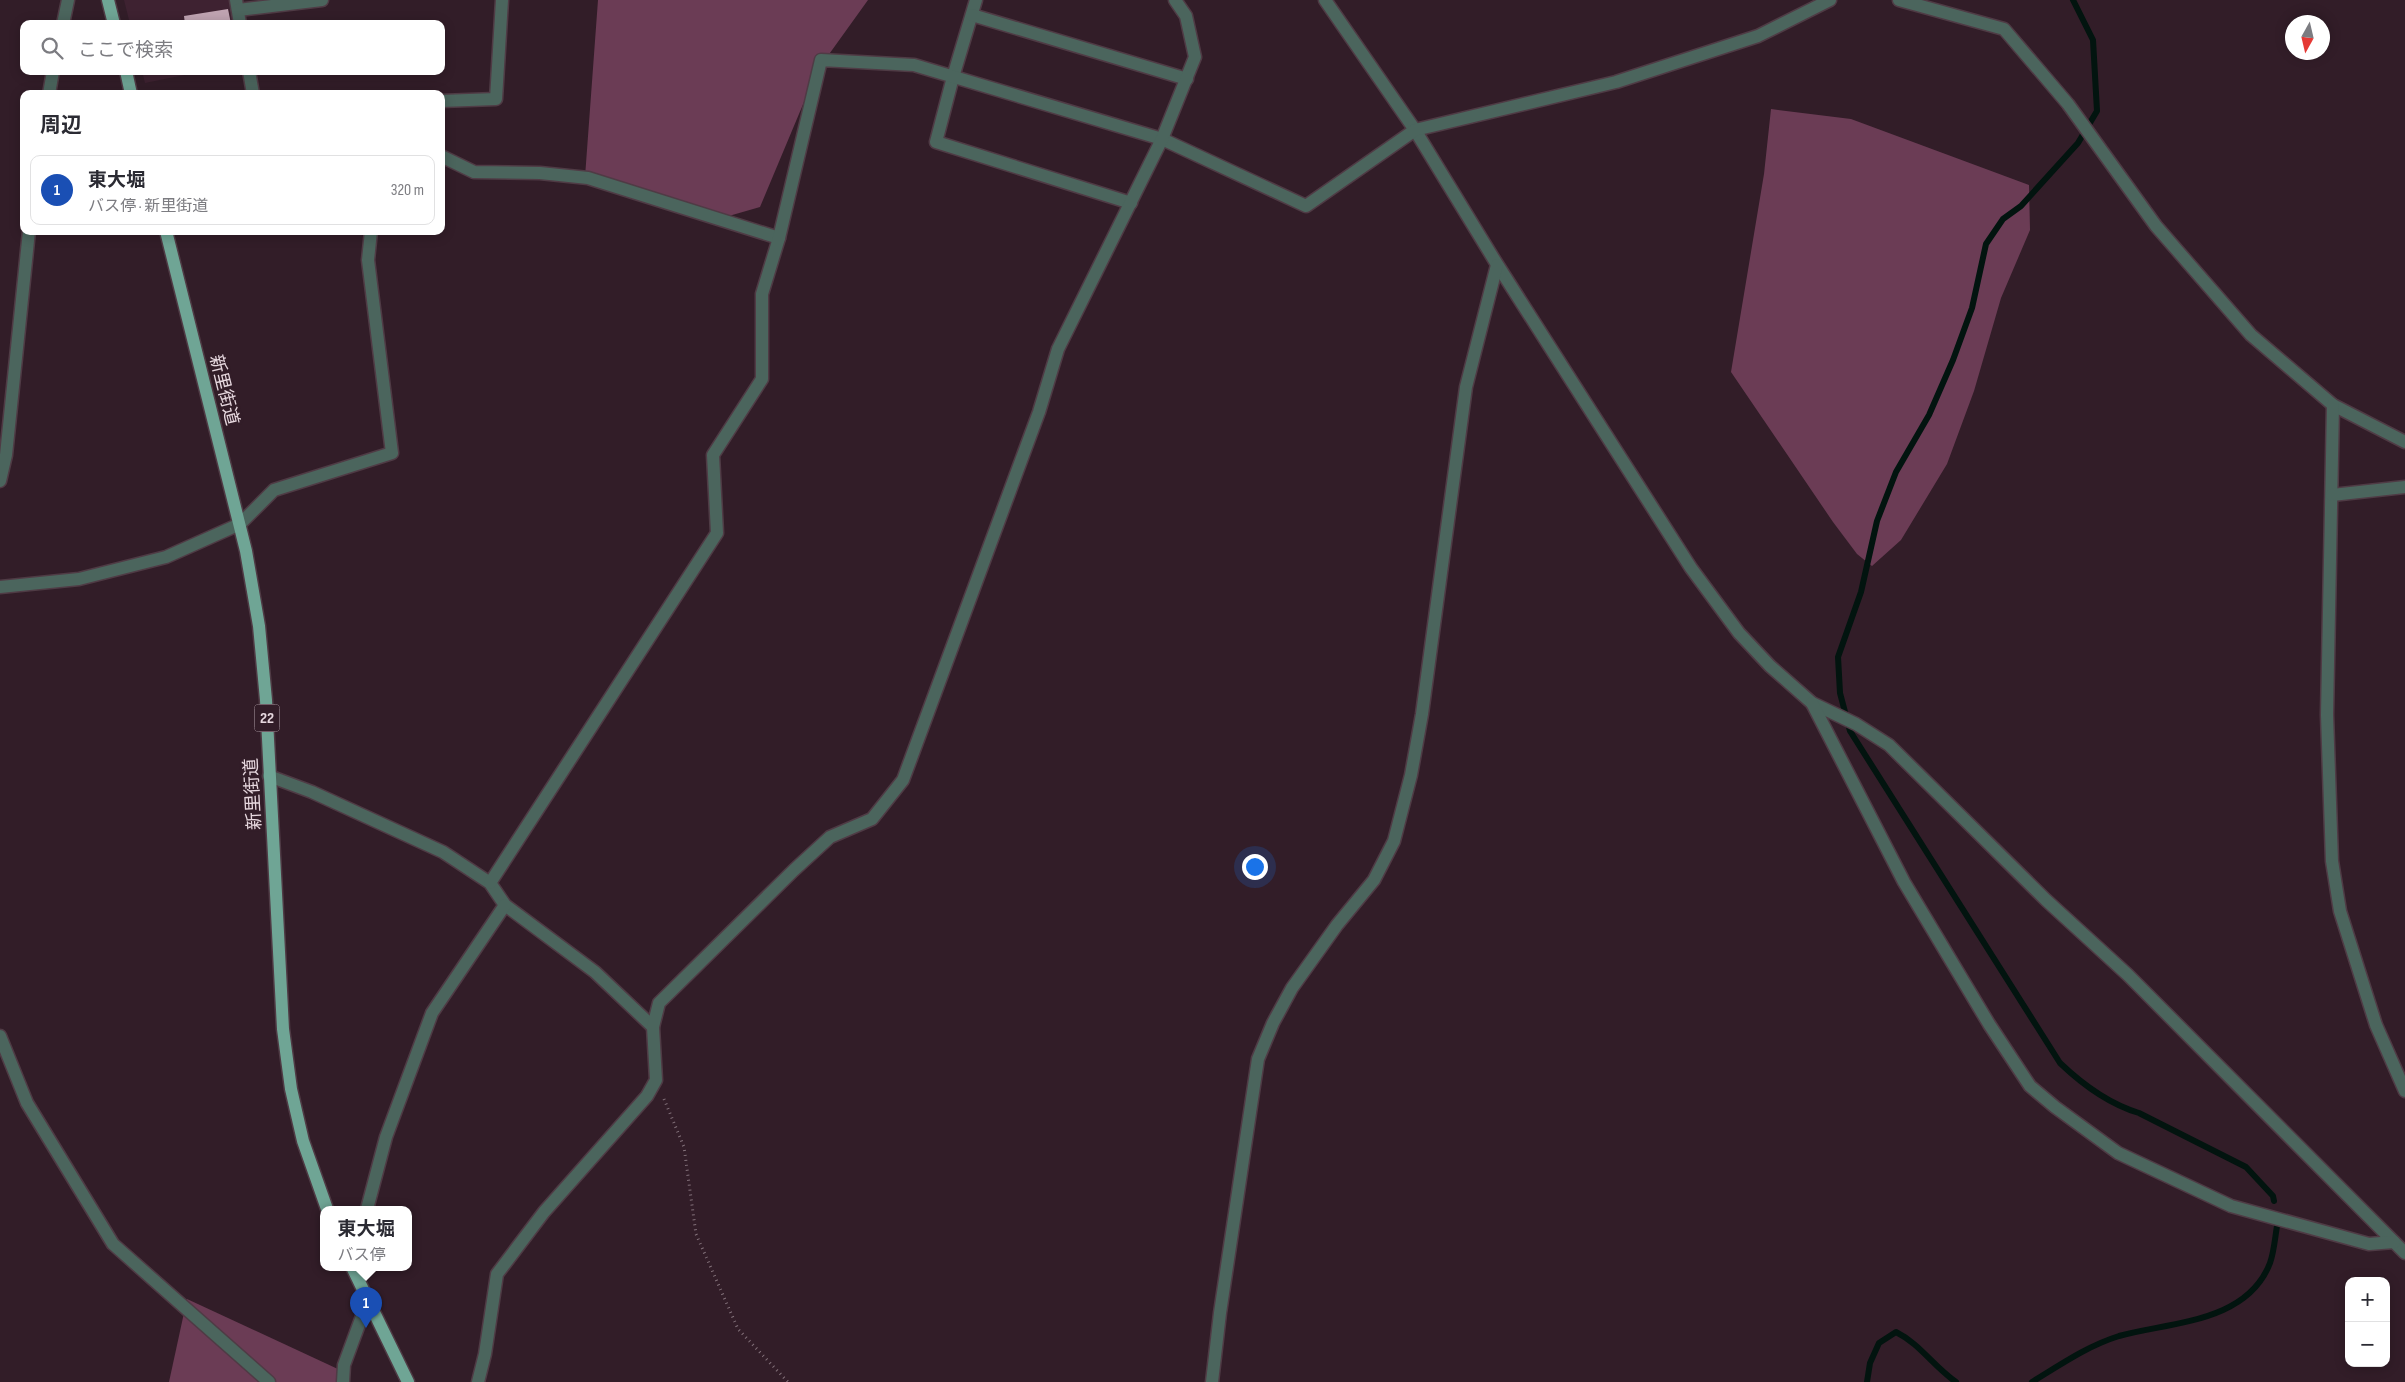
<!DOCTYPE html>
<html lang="ja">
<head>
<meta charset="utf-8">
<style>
	body { margin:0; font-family:"Sofia Sans Condensed","Noto Sans JP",sans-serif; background:#f7f7f7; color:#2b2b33 }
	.controls { position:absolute; right:15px; bottom:15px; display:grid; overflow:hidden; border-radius:10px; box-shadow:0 2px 12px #0003 }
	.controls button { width:45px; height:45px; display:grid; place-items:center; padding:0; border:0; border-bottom:1px solid #e1e1e2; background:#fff; color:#2b2b33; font:25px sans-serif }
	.compass { position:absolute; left:2285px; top:15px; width:45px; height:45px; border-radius:50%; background:#fff; box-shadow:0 2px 12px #0003; rotate:188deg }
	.you { position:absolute; left:1254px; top:866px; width:18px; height:18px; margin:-12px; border:4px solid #fff; border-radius:50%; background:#1a73e8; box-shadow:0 0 0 8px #1a73e833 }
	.badge { display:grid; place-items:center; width:32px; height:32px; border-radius:50%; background:#111827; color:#fff; font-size:16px; font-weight:700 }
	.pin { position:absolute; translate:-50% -41px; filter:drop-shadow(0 1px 2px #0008) }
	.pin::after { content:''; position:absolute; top:26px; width:18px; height:15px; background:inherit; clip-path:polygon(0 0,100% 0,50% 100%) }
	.popup { position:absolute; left:320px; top:1206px; width:92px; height:65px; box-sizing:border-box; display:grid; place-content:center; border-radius:10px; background:#fff; filter:drop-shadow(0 1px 4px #0005); font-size:16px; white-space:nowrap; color:#7c7c81 }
	.popup b { font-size:19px; color:#2b2b33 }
	.popup::after { content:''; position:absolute; left:50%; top:100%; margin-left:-10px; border:10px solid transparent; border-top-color:#fff }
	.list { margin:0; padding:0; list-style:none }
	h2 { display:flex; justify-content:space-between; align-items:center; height:65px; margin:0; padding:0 20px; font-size:21px }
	h2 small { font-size:16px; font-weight:400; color:#7c7c81 }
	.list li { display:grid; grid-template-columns:32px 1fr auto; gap:15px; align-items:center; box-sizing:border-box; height:70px; margin:0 10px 10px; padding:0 10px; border:1px solid #e1e1e2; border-radius:10px }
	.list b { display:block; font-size:19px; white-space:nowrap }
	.list p { margin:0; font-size:16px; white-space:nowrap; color:#7c7c81 }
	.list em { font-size:16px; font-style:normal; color:#7c7c81 }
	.icon { flex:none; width:28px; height:28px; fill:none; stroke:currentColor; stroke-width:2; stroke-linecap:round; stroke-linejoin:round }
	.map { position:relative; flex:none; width:2405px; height:1382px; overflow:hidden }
	.search { position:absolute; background:#fff; box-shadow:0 2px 12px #0003; left:20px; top:20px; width:425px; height:55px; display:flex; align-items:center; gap:12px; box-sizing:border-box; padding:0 18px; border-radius:10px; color:#7c7c81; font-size:19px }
	.panel { position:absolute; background:#fff; box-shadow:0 2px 12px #0003; left:20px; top:90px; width:425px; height:145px; border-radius:10px }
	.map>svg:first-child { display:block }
</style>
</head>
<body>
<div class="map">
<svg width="2405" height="1382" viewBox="0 0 2405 1382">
	<rect width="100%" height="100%" fill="#321d28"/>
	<g fill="#3e2231">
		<polygon points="124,0 229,0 235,24 130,24"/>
		<polygon points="142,71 204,71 145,83"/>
	</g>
	<g fill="#6b3c55">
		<polygon points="598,0 868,0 817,71 760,207 708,222 585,177"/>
		<polygon points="1771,109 1851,119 2029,185 2030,230 2001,298 1974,391 1947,464 1901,540 1872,566 1857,554 1833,522 1731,372 1764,174"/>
		<polygon points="187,1299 340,1370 338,1382 169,1382"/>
	</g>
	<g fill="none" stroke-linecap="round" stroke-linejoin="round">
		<g stroke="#02140f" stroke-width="6">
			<path d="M2073,0L2093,40L2097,111L2078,143L2021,206L2003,219L1986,244L1972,308L1953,360L1929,415L1896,472L1877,521L1861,592L1838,657L1840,693L1850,731L2060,1063C2082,1084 2109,1104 2139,1113L2246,1167L2273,1196L2274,1201"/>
			<path d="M1867,1382L1870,1363L1879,1343L1896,1332C1920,1344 1933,1366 1956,1382"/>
			<path d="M2032,1382C2060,1365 2087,1346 2119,1336C2170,1322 2247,1323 2270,1263C2274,1252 2275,1238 2277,1226"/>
		</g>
	</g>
	<polygon fill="#c0a4b2" points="228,9 231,24 185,24 184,16"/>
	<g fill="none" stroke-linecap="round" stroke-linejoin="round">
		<g stroke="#4f3b45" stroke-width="15">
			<g id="street">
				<polyline points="236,0 240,24"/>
				<polyline points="976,0 953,77 936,142 1131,203"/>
				<polyline points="1325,0 1415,130 1495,261 1691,568 1739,633 1770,666 1812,703 1856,724 1889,745 2046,900 2128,975 2405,1253"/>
				<polyline points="1899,0 2004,29 2068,104 2156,226 2251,335 2333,405 2405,442"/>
				<polyline points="238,10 322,0"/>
				<polyline points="972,15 1187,79"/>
				<polyline points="63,24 68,0"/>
				<polyline points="249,71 253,94"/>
				<polyline points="49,94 53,71"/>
				<polyline points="441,101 496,99 502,0"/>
				<polyline points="441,156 474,172 540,173 588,178 779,238"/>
				<polyline points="2333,405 2327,715 2332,861 2340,911 2376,1025 2405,1091"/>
				<polyline points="0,481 6,455 29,231"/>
				<polyline points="2332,495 2405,487"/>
				<polyline points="0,587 79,579 166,557 240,524 274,490 392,453 368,260 371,231"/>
				<polyline points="1812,703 1904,882 1989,1024 2030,1086 2055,1107 2118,1153 2231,1206 2369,1244 2394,1242"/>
				<polyline points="269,776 312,792 443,852 490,883 505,905 595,972 653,1027"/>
				<polyline points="490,883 717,533 713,455 762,379 762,294 779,238 821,60 914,65 1162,139 1306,206 1415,130 1616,82 1758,36 1830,0"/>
				<polyline points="0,1036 27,1103 113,1244 269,1382"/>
				<polyline points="367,1209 386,1137 432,1013 505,905"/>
				<polyline points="343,1382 344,1365 368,1300"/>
				<polyline points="478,1382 485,1354 497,1274 544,1212 647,1096 656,1080 653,1027 659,1003 794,870 830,837 872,819 903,780 1039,412 1058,349 1162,139 1195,57 1186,16 1175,0"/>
				<polyline points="1212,1382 1220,1313 1258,1059 1273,1023 1292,988 1337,925 1374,880 1394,841 1411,775 1422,714 1466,387 1497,265"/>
			</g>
		</g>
		<g stroke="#4f3b45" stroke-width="15">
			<g id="primary">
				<polyline points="108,0 114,24"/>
				<polyline points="126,71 131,94"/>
				<polyline points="166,231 246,551 259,626 266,700 283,1029 291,1089 303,1141 327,1209"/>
				<polyline points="352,1267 408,1382"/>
			</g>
		</g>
		<polyline stroke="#83717a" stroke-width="3" stroke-dasharray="1 4" stroke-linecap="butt" points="664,1099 684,1147 696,1234 738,1329 788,1382"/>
		<use href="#street" stroke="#4b655d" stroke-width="12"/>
		<use href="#primary" stroke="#6fa595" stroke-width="12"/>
	</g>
	<g text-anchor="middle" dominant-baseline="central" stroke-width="5" stroke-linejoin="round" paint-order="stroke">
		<rect fill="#321d28" stroke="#b1a0a8" stroke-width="1" x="254.5" y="704.5" width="25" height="27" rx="4"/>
		<g font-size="16" font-weight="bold" fill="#e7d8df">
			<text x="267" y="718">22</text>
		</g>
		<g font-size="18" fill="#e7d8df" stroke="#321d28">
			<text transform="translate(224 390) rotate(76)">新里街道</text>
			<text transform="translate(253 794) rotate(-93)">新里街道</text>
		</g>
	</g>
</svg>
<div class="controls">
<button>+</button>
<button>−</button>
</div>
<svg class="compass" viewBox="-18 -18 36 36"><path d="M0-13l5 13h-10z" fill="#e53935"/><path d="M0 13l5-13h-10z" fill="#7c7c81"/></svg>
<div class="you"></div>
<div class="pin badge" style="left:366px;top:1328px;background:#1a4fb4">1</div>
<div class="popup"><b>東大堀</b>バス停</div>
<div class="search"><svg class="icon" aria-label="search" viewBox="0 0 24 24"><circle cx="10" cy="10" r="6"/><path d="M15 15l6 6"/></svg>ここで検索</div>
<section class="panel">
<h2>周辺<small></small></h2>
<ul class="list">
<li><span class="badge" style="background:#1a4fb4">1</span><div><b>東大堀</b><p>バス停 · 新里街道</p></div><em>320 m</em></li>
</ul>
</section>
</div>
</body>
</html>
